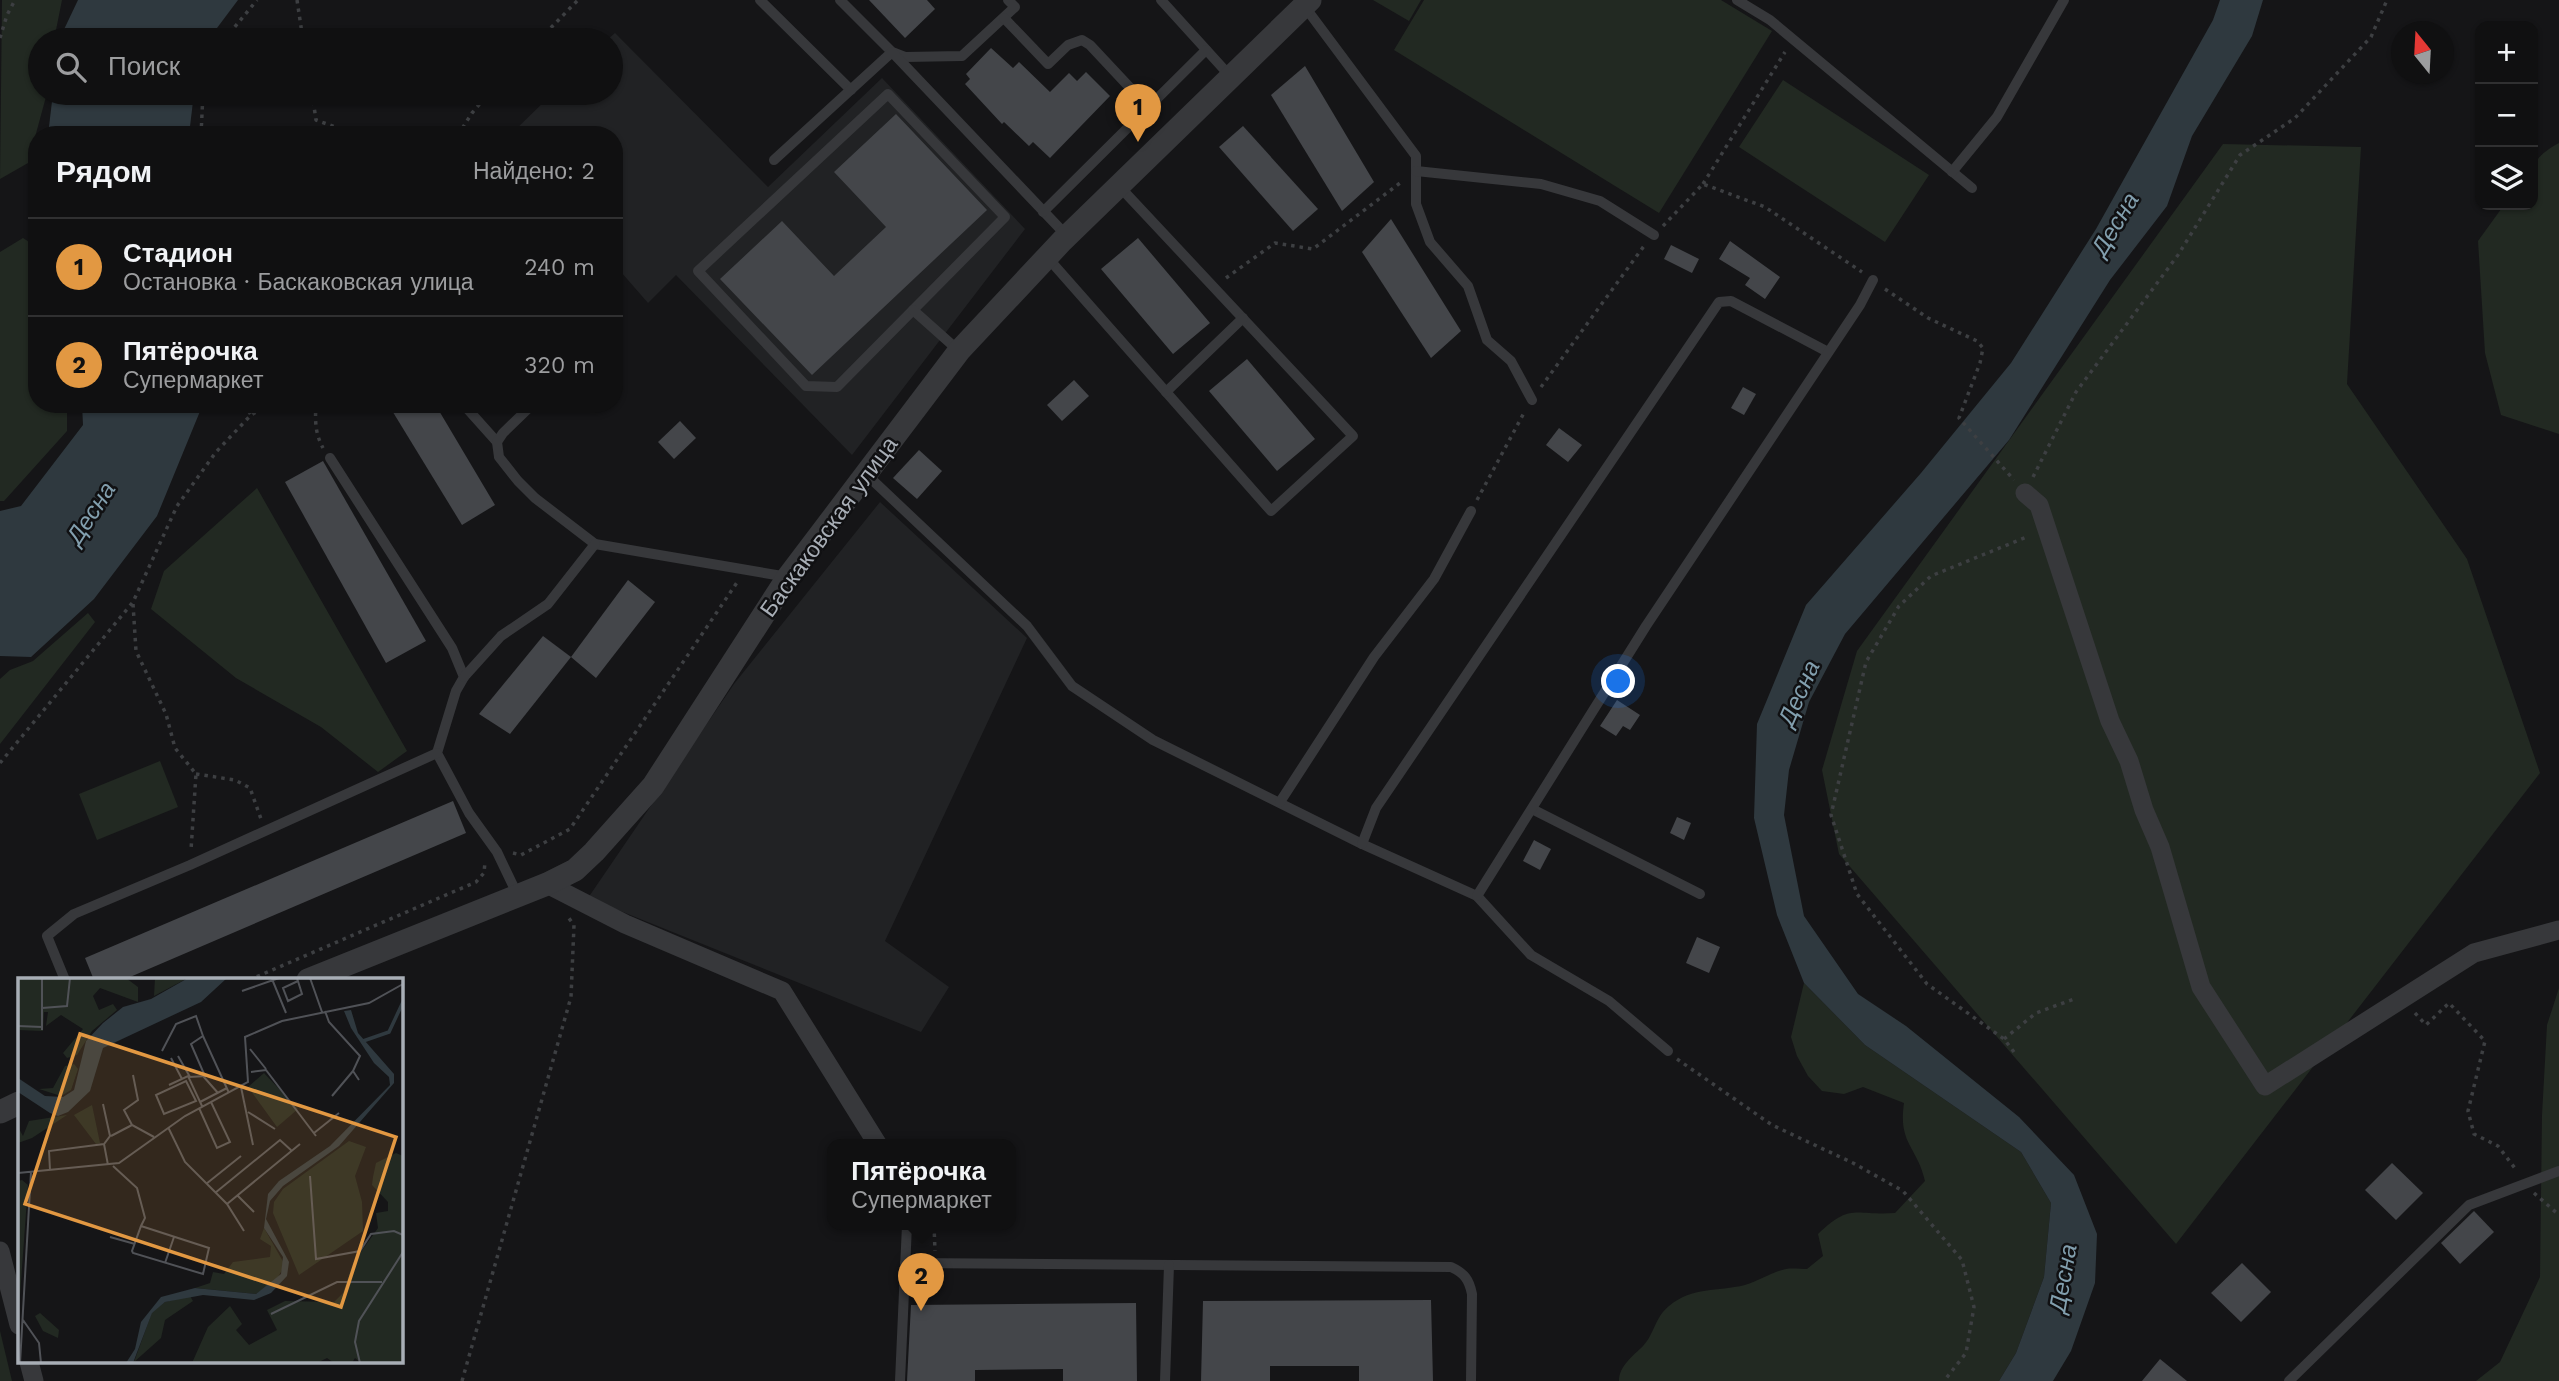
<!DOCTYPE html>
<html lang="ru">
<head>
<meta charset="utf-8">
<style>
	body { margin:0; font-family:"Work Sans",sans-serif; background:#1e1e1f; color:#f1f3f6 }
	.controls { position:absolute; right:21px; top:21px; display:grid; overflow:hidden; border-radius:14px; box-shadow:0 2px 5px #0004 }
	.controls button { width:63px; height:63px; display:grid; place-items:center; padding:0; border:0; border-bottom:2px solid #303031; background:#101011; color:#f1f3f6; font:35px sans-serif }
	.compass { position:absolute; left:2391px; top:21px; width:63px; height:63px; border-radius:50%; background:#101011; box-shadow:0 2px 5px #0004; rotate:342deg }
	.you { position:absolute; left:1619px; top:682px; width:24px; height:24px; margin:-18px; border:5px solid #fff; border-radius:50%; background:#1a73e8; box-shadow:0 0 0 10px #1a73e833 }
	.badge { display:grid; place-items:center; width:46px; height:46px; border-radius:50%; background:#e29842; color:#111; font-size:23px; font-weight:700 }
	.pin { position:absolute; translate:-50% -58px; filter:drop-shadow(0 2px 4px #0008) }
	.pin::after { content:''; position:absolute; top:37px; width:24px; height:21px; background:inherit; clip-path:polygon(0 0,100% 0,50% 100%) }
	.popup { position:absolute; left:827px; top:1139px; width:189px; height:91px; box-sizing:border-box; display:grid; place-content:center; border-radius:14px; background:#101011; filter:drop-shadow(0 2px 5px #0005); font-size:23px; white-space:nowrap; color:#9c9d9f }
	.popup b { font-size:26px; color:#f1f3f6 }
	.popup::after { content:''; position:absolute; left:50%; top:100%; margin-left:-14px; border:14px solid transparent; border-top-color:#101011 }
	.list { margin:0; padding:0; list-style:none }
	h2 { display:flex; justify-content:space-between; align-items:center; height:91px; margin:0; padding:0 28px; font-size:30px }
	h2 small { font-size:23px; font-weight:400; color:#9c9d9f }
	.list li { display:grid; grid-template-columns:46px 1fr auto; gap:21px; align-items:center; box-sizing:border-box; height:98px; padding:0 28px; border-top:2px solid #303031 }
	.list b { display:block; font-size:26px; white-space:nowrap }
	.list p { margin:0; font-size:23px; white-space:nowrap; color:#9c9d9f }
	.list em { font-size:23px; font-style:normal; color:#9c9d9f }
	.icon { flex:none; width:38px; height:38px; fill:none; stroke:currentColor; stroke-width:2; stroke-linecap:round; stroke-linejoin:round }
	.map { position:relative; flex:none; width:2559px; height:1381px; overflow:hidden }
	.search { position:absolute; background:#101011; box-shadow:0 2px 5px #0004; left:28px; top:28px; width:595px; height:77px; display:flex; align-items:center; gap:18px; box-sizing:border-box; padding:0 24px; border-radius:38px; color:#9c9d9f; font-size:26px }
	.panel { position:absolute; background:#101011; box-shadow:0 2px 5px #0004; left:28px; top:126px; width:595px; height:287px; border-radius:28px }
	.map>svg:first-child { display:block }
</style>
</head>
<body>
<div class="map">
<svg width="2559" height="1381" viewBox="0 0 2559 1381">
	<rect width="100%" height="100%" fill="#151517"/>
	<g fill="#212224">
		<polygon points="615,33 768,187 882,78 1025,229 852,455 676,275 648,303 614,264 614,135 510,135 553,93 611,93 611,40 607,40"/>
		<polygon points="880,502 1027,638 885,941 949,987 921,1032 588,898 734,684"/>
	</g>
	<g fill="#222922">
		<polygon points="2,0 62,0 54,40 40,40 40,93 47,93 28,163 0,179"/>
		<polygon points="1373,0 1421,0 1409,21"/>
		<polygon points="1424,0 1721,0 1772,31 1659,213 1394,50"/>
		<polygon points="1783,80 1929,175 1885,242 1739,147"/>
		<path d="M2559,143V434L2501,415L2485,353L2478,241L2504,205H2533C2533,171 2526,161 2559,143Z"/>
		<polygon points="2223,144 2361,147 2347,384 2467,559 2540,773 2176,1244 1839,854 1822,770 1857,651"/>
		<polygon points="23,238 37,247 37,404 67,404 67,431 4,501 0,501 0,252"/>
		<polygon points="257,488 407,751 378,772 321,727 236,678 151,609 164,571"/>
		<polygon points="88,613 95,622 0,744 0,679 10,670 33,661"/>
		<polygon points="160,761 178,807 97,840 79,794"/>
		<path d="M1804,983L1865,1045L2021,1152L2051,1203L2044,1277L2016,1353L1999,1381H1619C1619,1366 1633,1356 1643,1346C1654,1335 1655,1317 1669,1306C1693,1286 1717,1292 1745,1285C1759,1281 1774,1271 1786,1269C1792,1268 1801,1269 1807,1269L1823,1256L1818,1234C1851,1202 1855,1216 1895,1213L1925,1181C1917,1146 1898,1144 1904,1103L1863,1087L1844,1094L1822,1091L1808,1076L1797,1056L1791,1037Z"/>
		<polygon points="2559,988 2559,1381 2476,1381 2500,1362 2540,1277 2542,1115 2547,1025"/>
		<polygon points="0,1331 12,1381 0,1381"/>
	</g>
	<g fill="#2f393f">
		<polygon points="78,0 238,0 208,40 59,40"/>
		<polygon points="2220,0 2263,0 2252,36 2192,136 2167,206 2110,280 2009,440 1845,634 1809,702 1789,770 1784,815 1804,916 1858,994 1906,1026 2019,1117 2074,1175 2097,1234 2095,1283 2071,1351 2053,1381 1999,1381 2016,1353 2044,1277 2051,1203 2021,1152 1865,1045 1804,983 1777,915 1754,818 1757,724 1806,605 1921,473 2011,363 2096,229 2213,20"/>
		<polygon points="53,93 194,93 189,135 48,135"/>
		<polygon points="82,404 203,404 157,516 94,599 31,657 0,656 0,511 21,506 83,425"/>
	</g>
	<g fill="#44464a">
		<polygon points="869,0 927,0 935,9 905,38"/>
		<polygon points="991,48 1013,68 1019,62 1050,92 1069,73 1077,81 1086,72 1110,96 1050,158 1033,142 1029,146 1004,122 1002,124 965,84 970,79 966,74"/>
		<polygon points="1305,66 1374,182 1342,211 1271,95"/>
		<polygon points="896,114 987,210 812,375 720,279 782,221 834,276 886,227 834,172"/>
		<polygon points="1243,126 1318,209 1293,231 1219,147"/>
		<polygon points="1391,219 1461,331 1431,358 1362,252"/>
		<polygon points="1138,238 1210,323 1173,354 1101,269"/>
		<polygon points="1730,241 1780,277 1765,299 1745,285 1750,278 1719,259"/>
		<polygon points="1671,245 1699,259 1692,273 1664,259"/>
		<polygon points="1247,359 1315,439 1277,471 1209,391"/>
		<polygon points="1074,380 1089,396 1062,421 1047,405"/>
		<polygon points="1743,387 1756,394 1744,415 1731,408"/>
		<polygon points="388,404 435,404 495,505 462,525"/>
		<polygon points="680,421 696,438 674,459 658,442"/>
		<polygon points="1559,428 1582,445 1568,462 1546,445"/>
		<polygon points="919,450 942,471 917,499 893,478"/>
		<polygon points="323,461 426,641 386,663 285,482"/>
		<polygon points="628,580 655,602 596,678 571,657"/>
		<polygon points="543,636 571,657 510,734 479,714"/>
		<polygon points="1617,700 1640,715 1630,730 1623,726 1616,736 1600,726"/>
		<polygon points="453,801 466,833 123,980 94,980 85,958"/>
		<polygon points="1677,817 1691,823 1684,840 1670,833"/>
		<polygon points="1534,840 1551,849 1540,870 1523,861"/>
		<polygon points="1697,937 1720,947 1709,973 1686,963"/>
		<polygon points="2392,1163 2423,1193 2396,1220 2365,1190"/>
		<polygon points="2474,1211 2494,1232 2460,1264 2441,1243"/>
		<polygon points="2242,1263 2271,1292 2241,1322 2211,1293"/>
		<polygon points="1431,1300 1433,1381 1359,1381 1359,1366 1270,1366 1270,1381 1201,1381 1203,1301"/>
		<polygon points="1136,1303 1137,1381 1063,1381 1063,1369 975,1370 975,1381 907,1381 911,1305"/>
		<polygon points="2160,1359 2187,1381 2142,1381"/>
	</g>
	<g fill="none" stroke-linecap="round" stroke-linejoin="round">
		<g stroke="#3d3f42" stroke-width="3.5" stroke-dasharray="3.5 5" stroke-linecap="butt">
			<polyline points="297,0 303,40"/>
			<polyline points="0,38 7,15 15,0"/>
			<polyline points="224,40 257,0"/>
			<polyline points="539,40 578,0"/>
			<polyline points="312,93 316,120 357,135"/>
			<polyline points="201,135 203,93"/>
			<polyline points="458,135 472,113 489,93"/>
			<polyline points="1703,184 1785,52"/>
			<polyline points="1663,226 1703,184 1765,207 1862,272"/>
			<polyline points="1226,278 1275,243 1313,249 1400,183"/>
			<polyline points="1885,289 1928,318 1977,341 1983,348 1980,363 1959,418 2014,480"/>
			<polyline points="1541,387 1644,246"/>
			<polyline points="244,404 251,415"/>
			<path d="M316,404C315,421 315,433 323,448"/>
			<polyline points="2033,477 2076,392 2178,255 2240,155 2295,118 2371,37 2387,0"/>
			<polyline points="1477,500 1525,411"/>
			<polyline points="133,604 136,651 166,714 175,748 196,774 191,850"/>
			<polyline points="0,763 133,602 177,506 216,452 251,415 271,404"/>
			<polyline points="196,774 235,780 250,788 261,819"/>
			<polyline points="513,853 521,855 570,829 738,581"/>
			<polyline points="249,980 476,882 484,873 485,862"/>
			<polyline points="2415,1013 2426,1025 2449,1003 2485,1041 2468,1111 2474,1134 2498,1146 2517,1171"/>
			<polyline points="2004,1039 2036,1013 2074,999"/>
			<polyline points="2014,1052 2004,1039 1927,984 1857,894 1831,815 1866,662 1899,606 1931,576 2029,536"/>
			<polyline points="1677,1059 1772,1125 1853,1163 1903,1191 1962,1260 1974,1307 1966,1353 1944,1381"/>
			<polyline points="2534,1193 2559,1215"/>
			<polyline points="934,1225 935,1251"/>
			<polyline points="918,1287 935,1287 935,1276"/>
			<polyline points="462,1381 571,997 574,925 568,917"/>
		</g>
		<g stroke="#37383b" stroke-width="10">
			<polyline points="760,0 851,90"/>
			<polyline points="840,0 892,52 905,57 962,56 1015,7 1008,0"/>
			<polyline points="1161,0 1230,76"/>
			<polyline points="1737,0 1770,20 1972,188"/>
			<polyline points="1305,7 1416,156 1416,204 1430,242 1468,286 1487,340 1511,361 1532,400"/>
			<polyline points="1004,18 1048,64 1068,45 1082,40 1090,45 1148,107"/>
			<polygon points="888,94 1005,217 837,387 806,386 698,271"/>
			<polyline points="774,160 892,52 1067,236"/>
			<polyline points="1416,171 1541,184 1600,201 1654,235"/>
			<polyline points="1952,172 1997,117 2064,0"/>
			<polyline points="1043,212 1206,50"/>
			<polyline points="1047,257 1271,511 1353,436 1119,186"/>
			<polyline points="913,310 959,351"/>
			<polyline points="1166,392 1243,318"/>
			<polyline points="463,404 497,442"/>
			<polyline points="533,404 503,433 497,442 499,457 518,481 535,498 595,544 788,577"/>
			<polyline points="330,458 452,648 464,677 456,691 437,753 469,813 497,852 518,896"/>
			<polyline points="867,475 1027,626 1072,686 1153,740 1362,844 1477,896 1531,955 1609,1001 1668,1051"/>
			<polyline points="464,677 501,636 548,604 595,544"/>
			<polyline points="1280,802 1374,657 1434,579 1471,511"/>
			<polyline points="1532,809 1700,894"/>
			<polyline points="1362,844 1376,808 1719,302 1731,301 1828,352"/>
			<polyline points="1477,896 1646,626 1860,305 1873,280"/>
			<polyline points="65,980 47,936 74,914 190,865 437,753"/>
			<path d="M905,1263L1451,1267C1464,1273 1469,1279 1472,1294L1471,1381"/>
			<polyline points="900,1381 907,1225"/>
			<polyline points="1165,1381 1169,1265"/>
			<polyline points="2289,1381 2469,1205 2559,1171"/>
		</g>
		<g stroke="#37383b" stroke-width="19">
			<polyline points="2025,493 2039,505 2110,721 2129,761 2144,810 2160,847 2201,987 2265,1086 2474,953 2559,930"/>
			<polyline points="547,884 625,924 782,991 878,1145"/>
			<polyline points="0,1251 19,1325"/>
			<polyline points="29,1362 34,1381"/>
		</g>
		<g stroke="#37383b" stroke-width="23">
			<polyline points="308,980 547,884 575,870 594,852 653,786 788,577 959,351 1062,241 1310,0"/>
			<polyline points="0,1112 19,1103"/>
		</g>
	</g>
	<g text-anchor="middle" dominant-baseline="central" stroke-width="5" stroke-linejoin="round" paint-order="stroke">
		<g font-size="23" fill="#a8aeb6" stroke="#101012">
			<text transform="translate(829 527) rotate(-54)">Баскаковская улица</text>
		</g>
		<g font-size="24" font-style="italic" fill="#829fae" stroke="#101012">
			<text transform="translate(2115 224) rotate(-59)">Десна</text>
			<text transform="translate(91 513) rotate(-57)">Десна</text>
			<text transform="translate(1799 693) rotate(-66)">Десна</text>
			<text transform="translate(2063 1278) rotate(-80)">Десна</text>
		</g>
	</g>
	<g transform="translate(18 978)">
		<rect width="385" height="385" fill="#151517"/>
		<path d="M0,0H108L120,9V24L82,10L75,18L81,32L95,26L99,32L74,53L59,77L49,80L45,75L65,51L43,37L28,48L30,34H26L25,53L0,52ZM137,0H166V2L136,18ZM56,86L60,91L53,112L43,118L21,111L35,110L47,88ZM246,95L280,131L259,149L230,109ZM74,127L82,165L78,166L56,137ZM49,137L14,160L0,165V149L5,158L11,143ZM331,163L348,169L337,198L344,224L345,253L281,297L255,235L256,224L265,211ZM378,175L385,178V385H343L337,380L334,385H316L309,380L299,385H174L190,349L212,328L224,346L218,352L231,367L259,352L249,332L267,323L316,324L325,315L335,285L360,250L358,235L370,233V224L354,207L355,199L358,185ZM4,202L10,207L0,345V203ZM246,250L267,287L257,304L238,316L177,310L192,305L195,294L206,296L215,284L252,279L253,268L242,261ZM172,318L175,323L147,342L143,360L116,384L134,334L147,324ZM22,335L41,352L40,360L25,353L17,338Z" fill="#222922"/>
		<path d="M170,0H209L183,24L85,70L72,113L50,134L40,138L32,135L0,114V100L27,118L45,119L56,112L68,63L85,45L105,29L133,21ZM333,32L340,55L376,96V105L321,168L265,208L252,223L248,241L271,284L269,298L253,315L236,322L185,317L147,324L134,335L115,385H108L117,371L123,344L143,319L177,310L238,316L263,296L265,279L246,250L250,216L261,203L312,168L372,107L371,99L356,85L333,50L326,33Z" fill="#2f393f"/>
		<path fill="none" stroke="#2f393f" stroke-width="3.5" d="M345,63L371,54L385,24"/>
		<path fill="none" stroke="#505257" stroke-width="2" d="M279,0L284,16L270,23L265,10L280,3M292,0L304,34M254,1L268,35M224,13L261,0M24,30L49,28L52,0M307,33L311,44L342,78L335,93L341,102M0,48L24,49M24,52V0M232,71L248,91M144,73L158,46L178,38L185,58M160,78L172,99L187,98L173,66L185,58L211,115M153,80L164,101M233,94L248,92L298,158M115,97L120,122L106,132L114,147L136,159M185,98L200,115M168,103L178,123L146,136L138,117ZM151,107L170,98L184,128M223,109L235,167M314,118L335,93M182,124L209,110M181,130L199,170L212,164L193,124M230,134L257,151M150,149L167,184L209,226L226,253M296,155L321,135M93,158L114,147M86,166L90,187M95,188L119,210L127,240L123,248L114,273L115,275L185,296L191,270L123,248M32,192L31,173L86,166L92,158L85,126M0,195L101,185L167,138L230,104L227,59L264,43L351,25L385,6M292,198L298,281L342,273L353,256L376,253L385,257M188,206L223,178M197,215L262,162L274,173M219,217L236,234M209,226L282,166M92,259L117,266M147,285L156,259M253,336L319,304H364M5,342L21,365L23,385M2,385L13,194M342,385L337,364L341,343L385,274"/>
		<path fill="#e29842" fill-opacity="0.15" stroke="#e29842" stroke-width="3.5" d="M62,56L378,159L323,329L7,226Z"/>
		<rect width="385" height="385" fill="none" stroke="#a8aeb6" stroke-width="3.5"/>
	</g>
</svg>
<div class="controls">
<button>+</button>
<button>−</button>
<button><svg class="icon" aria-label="layers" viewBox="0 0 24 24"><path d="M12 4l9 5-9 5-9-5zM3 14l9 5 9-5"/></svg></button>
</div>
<svg class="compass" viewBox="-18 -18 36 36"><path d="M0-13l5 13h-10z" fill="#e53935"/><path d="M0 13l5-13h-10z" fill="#9c9d9f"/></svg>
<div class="you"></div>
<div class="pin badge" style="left:1138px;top:142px">1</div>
<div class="pin badge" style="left:921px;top:1311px">2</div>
<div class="popup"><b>Пятёрочка</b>Супермаркет</div>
<div class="search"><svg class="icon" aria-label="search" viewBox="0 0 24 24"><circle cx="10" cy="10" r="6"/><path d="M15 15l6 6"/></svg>Поиск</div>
<section class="panel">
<h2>Рядом<small>Найдено: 2</small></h2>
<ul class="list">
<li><span class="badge">1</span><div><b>Стадион</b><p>Остановка · Баскаковская улица</p></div><em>240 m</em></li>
<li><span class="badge">2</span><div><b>Пятёрочка</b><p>Супермаркет</p></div><em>320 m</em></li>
</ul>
</section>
</div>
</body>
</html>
